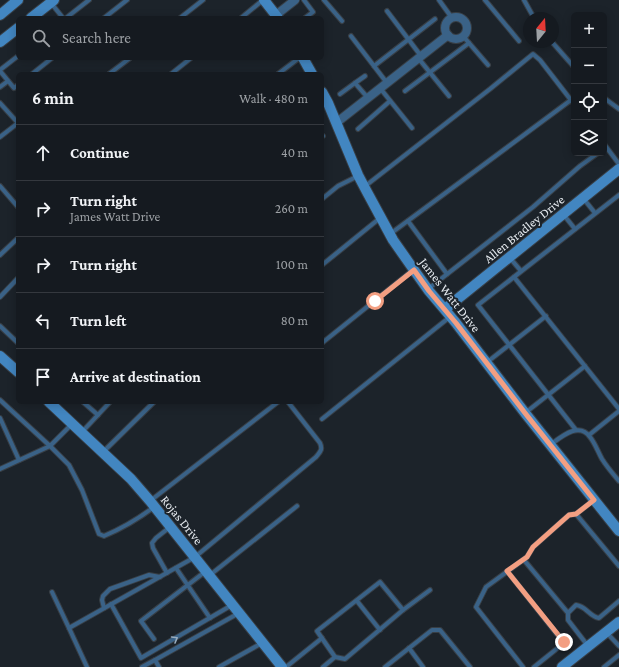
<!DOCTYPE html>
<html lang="en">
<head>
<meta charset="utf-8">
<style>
	body { margin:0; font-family:"Crimson Pro",serif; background:#1e2329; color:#f1f3f6 }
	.controls { position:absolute; right:12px; top:12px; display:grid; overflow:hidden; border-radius:6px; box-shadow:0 2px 10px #0003 }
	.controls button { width:36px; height:36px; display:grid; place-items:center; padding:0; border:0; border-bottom:1px solid #34383e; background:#151a20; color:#f1f3f6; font:20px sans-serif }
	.compass { position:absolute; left:523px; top:12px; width:36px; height:36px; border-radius:50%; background:#151a20; box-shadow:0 2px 10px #0003; rotate:18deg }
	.stop { position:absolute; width:12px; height:12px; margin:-9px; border:3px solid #f39f82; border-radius:50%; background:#fff }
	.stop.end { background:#f39f82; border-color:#fff; box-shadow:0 1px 4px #0008 }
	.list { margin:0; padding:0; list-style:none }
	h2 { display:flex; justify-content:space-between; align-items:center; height:52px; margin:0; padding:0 16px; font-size:17px }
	h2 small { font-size:13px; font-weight:400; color:#9da1a5 }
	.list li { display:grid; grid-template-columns:26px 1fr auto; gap:12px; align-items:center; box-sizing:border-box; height:56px; padding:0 16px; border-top:1px solid #34383e }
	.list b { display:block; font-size:15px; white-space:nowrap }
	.list p { margin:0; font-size:13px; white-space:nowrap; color:#9da1a5 }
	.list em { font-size:13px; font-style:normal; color:#9da1a5 }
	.icon { flex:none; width:22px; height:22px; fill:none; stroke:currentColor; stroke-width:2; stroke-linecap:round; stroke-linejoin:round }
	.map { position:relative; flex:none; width:619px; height:667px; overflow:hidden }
	.search { position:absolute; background:#151a20; box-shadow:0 2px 10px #0003; left:16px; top:16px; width:308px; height:44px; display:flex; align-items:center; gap:10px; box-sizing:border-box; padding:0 14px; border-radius:6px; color:#9da1a5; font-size:15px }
	.panel { position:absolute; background:#151a20; box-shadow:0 2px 10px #0003; left:16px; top:72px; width:308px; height:332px; border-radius:6px }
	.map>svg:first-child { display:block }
</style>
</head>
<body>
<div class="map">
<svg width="619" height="667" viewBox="0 0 619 667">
	<rect width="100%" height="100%" fill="#1c232a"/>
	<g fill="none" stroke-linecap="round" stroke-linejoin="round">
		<g stroke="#383f46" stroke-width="6">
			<g id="lane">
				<polyline points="304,0 313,12 305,18"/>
				<polyline points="324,0 342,21"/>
				<polyline points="439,0 452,18"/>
				<polyline points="485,0 519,41"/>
				<polyline points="524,0 534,18"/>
				<polyline points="51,3 63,18"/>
				<polyline points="387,11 421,56"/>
				<polyline points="66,18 89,0"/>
				<polyline points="104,18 127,0"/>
				<polyline points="180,18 203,0"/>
				<polyline points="241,18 263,0"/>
				<polyline points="351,36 387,83"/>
				<polyline points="463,36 488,65"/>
				<polyline points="552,42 574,67"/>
				<polyline points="419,59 449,96"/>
				<polyline points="374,66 435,19"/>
				<polyline points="0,70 18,56"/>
				<polyline points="0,71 14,88 18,85"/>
				<polyline points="32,74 52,58"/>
				<polyline points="109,74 130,58"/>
				<polyline points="171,74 191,58"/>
				<polyline points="278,74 299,58"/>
				<polyline points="355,83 365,76"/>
				<polyline points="0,87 8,81"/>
				<polyline points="380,88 412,128"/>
				<polyline points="405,91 469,43"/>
				<polyline points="340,94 355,83 368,98"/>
				<polyline points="604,98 619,109"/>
				<polyline points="0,103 18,123 0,137"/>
				<polyline points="358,129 390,101"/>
				<polyline points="322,135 323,136"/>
				<polyline points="604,144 619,164"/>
				<polyline points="0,186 18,207"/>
				<polyline points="364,187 490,89 533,54 540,60 574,104"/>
				<polyline points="583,198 595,213"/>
				<polyline points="322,199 338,186 358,176"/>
				<polyline points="563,214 575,229"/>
				<polyline points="408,221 447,274"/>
				<polyline points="390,234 571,100"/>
				<polyline points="0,255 18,238"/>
				<polyline points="510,258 521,271"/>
				<polyline points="322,265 380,218"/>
				<polyline points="514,277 619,409"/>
				<polyline points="428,289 533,207 580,166 598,153"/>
				<polyline points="0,297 18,278"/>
				<polyline points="0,326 18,343"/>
				<polyline points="322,343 413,270"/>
				<polyline points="486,363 546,316"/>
				<polyline points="0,400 50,446 72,424"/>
				<polyline points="83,402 98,415"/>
				<polyline points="525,413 585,366"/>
				<polyline points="0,418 19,460"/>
				<polyline points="322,419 451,316"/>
				<polyline points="576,430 478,305 619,195"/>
				<polyline points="82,432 110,402"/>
				<polyline points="589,435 619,411"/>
				<path d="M550,445C561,437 579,421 590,437C595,443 598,452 602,459C607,467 613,474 619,481"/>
				<polyline points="103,452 154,402"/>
				<path d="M0,469L50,446L69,465L82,490L99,534L104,536C123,528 138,519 154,507"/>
				<polyline points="594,500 576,514 619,566"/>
				<polyline points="150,501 278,402"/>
				<polyline points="524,560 568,613"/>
				<polyline points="176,568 210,618"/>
				<polyline points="507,571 564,643 534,667"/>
				<polyline points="167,573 153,548 152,543 156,538 170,527"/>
				<polyline points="210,575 297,506"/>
				<polygon points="380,582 403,610 345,659 335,657 317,631"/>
				<polyline points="52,592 69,628"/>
				<polyline points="357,601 380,630"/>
				<polyline points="111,604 141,658 232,605"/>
				<polyline points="104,608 102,600 103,596 110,589 149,575 160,577"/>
				<polyline points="403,610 430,590"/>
				<polyline points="606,632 619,646"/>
				<polyline points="154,639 141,621 206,571"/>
				<path d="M588,646L568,620V613L576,605C586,606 589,616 599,618L619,601"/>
				<polyline points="409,648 423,667"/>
				<path d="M87,667L69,628L195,557L316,457C320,452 323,450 320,443L288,402"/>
				<polyline points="142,667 155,660"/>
				<polyline points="159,667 155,660 239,613"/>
				<polyline points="219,667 262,643"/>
				<polyline points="286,667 322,638"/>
				<polyline points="323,667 335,657"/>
				<polyline points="385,667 432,630 440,630 470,667"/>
				<polyline points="523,667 476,607 486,587 527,557 533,547 569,515 576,514"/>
				<polyline points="604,667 619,655"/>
			</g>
		</g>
		<g stroke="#383f46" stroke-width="10">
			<g id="street">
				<polyline points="276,15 295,0"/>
				<circle cx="456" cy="28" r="11"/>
				<polyline points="336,123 448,35"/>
			</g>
		</g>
		<g stroke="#383f46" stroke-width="12">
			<g id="secondary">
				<polyline points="264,0 278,18"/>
				<polyline points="0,15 18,0"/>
				<polyline points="31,18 54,0"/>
				<polyline points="0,42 18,28"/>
				<polyline points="303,58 312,74"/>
				<polyline points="322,92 328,103 358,175 367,192 393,240 414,270 429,291 456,323 525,413 619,531"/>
				<polyline points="445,309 619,169"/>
				<polyline points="0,356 18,372"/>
				<polyline points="49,402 131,479 150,501 282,667"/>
				<polyline points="562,667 619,622"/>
			</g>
		</g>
		<use href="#lane" stroke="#3a6287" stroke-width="4"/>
		<use href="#street" stroke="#3a6287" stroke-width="8"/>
		<use href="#secondary" stroke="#4286c1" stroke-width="10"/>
	</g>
	<defs><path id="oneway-chevron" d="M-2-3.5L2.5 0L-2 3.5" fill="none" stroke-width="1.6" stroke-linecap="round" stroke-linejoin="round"/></defs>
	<use stroke="#98adc0" href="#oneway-chevron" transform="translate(175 639) rotate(-30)"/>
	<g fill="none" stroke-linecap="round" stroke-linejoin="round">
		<polyline stroke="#f39f82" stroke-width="5" points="375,301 414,270 429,291 456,323 525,413 594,500 576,514 569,515 533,547 527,557 507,571 564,642"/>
	</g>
	<g text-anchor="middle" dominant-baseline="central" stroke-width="4" stroke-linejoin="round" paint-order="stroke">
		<g font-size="13" fill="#e5eaef" stroke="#1c232a">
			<text transform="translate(524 229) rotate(-39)">Allen Bradley Drive</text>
			<text transform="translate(450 295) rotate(52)">James Watt Drive</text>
			<text transform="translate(182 520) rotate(51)">Rojas Drive</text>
		</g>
	</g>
</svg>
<div class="controls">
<button>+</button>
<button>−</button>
<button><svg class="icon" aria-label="locate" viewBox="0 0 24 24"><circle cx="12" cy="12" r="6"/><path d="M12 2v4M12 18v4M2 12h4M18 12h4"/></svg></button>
<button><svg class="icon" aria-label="layers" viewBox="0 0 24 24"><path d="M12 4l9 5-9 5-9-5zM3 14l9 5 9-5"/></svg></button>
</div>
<svg class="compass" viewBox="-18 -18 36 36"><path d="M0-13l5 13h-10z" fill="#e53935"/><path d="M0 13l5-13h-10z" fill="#9da1a5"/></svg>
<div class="stop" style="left:375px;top:301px"></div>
<div class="stop end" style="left:564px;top:642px"></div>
<div class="search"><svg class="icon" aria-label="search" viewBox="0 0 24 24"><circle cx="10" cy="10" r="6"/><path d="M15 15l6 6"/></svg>Search here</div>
<section class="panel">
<h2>6 min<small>Walk · 480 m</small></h2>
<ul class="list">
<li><svg class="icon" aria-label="ahead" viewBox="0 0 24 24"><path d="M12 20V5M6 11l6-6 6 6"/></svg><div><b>Continue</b></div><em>40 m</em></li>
<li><svg class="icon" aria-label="right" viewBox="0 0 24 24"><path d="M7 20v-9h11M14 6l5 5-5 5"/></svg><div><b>Turn right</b><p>James Watt Drive</p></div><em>260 m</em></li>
<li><svg class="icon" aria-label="right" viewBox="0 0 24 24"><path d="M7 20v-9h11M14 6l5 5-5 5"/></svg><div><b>Turn right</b></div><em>100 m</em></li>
<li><svg class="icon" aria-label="left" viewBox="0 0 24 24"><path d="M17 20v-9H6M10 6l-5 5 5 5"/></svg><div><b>Turn left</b></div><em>80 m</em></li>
<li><svg class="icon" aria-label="arrive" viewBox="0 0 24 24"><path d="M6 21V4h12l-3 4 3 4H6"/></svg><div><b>Arrive at destination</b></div></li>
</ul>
</section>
</div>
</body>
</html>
